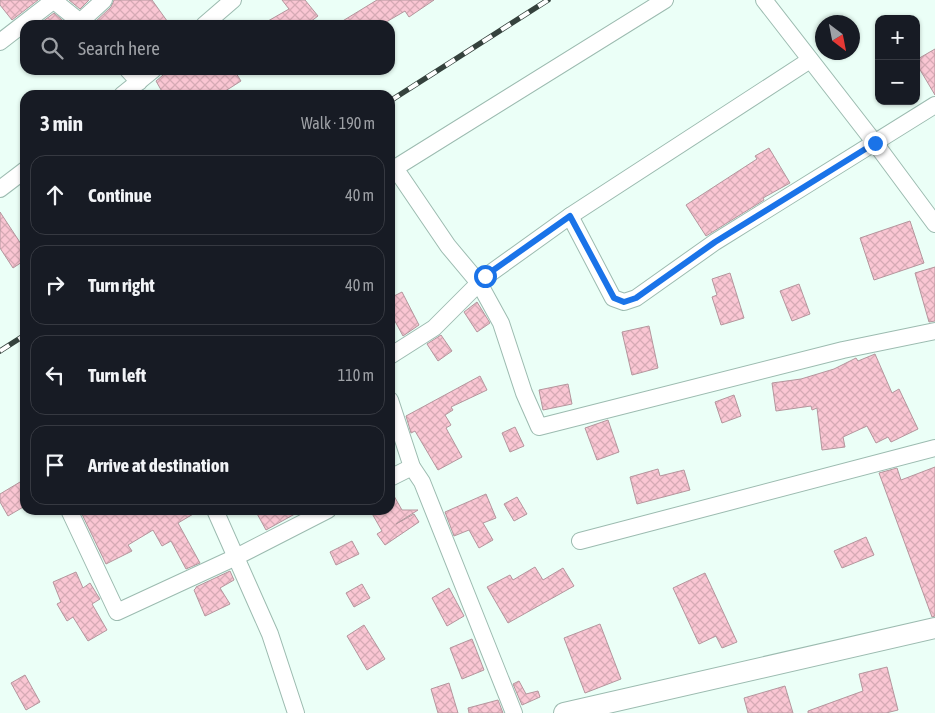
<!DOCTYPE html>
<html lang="en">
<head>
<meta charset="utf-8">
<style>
	body { margin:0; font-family:"Asap Condensed",sans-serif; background:#242831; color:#f1f3f6 }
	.controls { position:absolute; right:15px; top:15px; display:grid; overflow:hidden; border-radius:10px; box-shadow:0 1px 4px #0004 }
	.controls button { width:45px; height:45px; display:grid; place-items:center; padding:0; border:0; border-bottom:1px solid #363941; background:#171b24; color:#f1f3f6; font:25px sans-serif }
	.compass { position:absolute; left:815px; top:15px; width:45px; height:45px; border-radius:50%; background:#171b24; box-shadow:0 1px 4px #0004; rotate:148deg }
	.stop { position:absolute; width:15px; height:15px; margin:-11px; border:4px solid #1a73e8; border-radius:50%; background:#fff }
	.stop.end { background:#1a73e8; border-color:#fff; box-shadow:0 1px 5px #0008 }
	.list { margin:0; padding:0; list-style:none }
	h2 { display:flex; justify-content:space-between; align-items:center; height:65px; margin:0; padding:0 20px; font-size:21px }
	h2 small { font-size:16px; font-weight:400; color:#9ea1a6 }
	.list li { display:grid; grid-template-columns:32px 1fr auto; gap:15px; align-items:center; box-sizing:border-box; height:80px; margin:0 10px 10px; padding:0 10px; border:1px solid #363941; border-radius:15px }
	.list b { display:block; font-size:19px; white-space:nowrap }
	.list em { font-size:16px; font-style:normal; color:#9ea1a6 }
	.icon { flex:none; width:28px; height:28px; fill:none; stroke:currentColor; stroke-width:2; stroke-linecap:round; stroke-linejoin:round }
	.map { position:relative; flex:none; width:935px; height:713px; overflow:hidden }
	.search { position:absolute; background:#171b24; box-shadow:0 1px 4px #0004; left:20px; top:20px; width:375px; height:55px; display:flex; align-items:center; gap:12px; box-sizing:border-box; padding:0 18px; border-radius:15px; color:#9ea1a6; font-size:19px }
	.panel { position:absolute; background:#171b24; box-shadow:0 1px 4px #0004; left:20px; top:90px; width:375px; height:425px; border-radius:15px }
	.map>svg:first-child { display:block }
</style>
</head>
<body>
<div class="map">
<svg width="935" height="713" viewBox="0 0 935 713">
	<defs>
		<pattern id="building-cross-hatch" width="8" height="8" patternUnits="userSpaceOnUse" patternTransform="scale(1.25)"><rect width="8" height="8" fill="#fac6d3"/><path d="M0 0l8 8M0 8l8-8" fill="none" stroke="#d6aab5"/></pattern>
	</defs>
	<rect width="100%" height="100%" fill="#ebfff7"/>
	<g fill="url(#building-cross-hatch)" stroke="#b4969d">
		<polygon points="0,0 38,0 12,20 0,5"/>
		<polygon points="69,0 89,0 80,9"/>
		<polygon points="114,0 152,0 170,25 94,25 94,23 111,7"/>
		<polygon points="282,0 305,0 318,16 306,25 261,25 289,9"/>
		<polygon points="377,0 434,0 409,17 405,11 381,25 336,25"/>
		<polygon points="54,13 68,25 38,25"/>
		<polygon points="935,49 935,95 916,63 916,60"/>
		<polygon points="169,70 234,70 241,81 219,95 164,95 156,81"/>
		<polygon points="769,148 790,183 763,198 764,200 706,236 686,205 757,159 755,156"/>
		<polygon points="0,212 25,250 25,260 13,268 0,248"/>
		<polygon points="910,221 924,263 874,280 860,238"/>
		<polygon points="935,267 935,321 929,322 915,273"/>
		<polygon points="730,273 744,318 721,325 712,297 717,295 712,279"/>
		<polygon points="799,284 810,314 792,321 780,291"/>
		<polygon points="402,292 419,325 403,336 390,312 390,298"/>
		<polygon points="477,302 490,323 477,332 464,312"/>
		<polygon points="649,326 658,368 632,375 622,332"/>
		<polygon points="441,335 452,351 438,361 427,344"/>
		<polygon points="875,354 892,393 899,389 918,429 891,442 888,437 876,443 867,426 843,437 845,447 822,450 817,408 812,410 811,406 776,411 772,383 801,379 834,369 856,358 858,361"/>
		<polygon points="480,376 487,390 451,407 453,410 445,415 451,425 446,428 462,457 438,470 415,431 411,433 406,416"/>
		<polygon points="568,384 572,404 543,410 539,390"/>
		<polygon points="734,395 741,416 722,423 715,402"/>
		<polygon points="608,420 619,452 597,460 585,428"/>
		<polygon points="515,427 524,446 510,452 502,433"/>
		<polygon points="935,467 935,616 932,617 879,473 897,468 901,480"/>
		<polygon points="658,469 660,476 684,470 690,490 637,504 630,477"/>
		<polygon points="25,479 25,506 8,516 0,502 0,494"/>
		<polygon points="390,489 402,510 418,510 396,524 414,514 419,522 385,545 377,534 382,531 370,510 390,510"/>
		<polygon points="486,494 496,518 483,523 493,540 479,548 469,530 454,536 445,512"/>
		<polygon points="517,497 527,514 514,521 504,504"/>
		<polygon points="80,510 200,510 178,523 200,563 186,569 171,541 162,546 153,530 128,545 132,551 106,564"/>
		<polygon points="255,510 302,510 266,530"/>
		<polygon points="866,537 874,555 842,568 834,551"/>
		<polygon points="352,541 359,554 336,565 330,552"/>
		<polygon points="535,567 543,580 563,568 574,586 508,623 487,587 510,575 513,580"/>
		<polygon points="230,571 234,580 220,588 230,604 205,616 194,590 196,588 196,587"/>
		<polygon points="76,572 83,588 90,583 98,596 100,599 92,604 107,630 88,641 73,617 67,621 57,604 61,602 53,582"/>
		<polygon points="705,573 737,642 722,648 716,636 699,644 673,588"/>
		<polygon points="362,584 370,598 354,607 346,593"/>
		<polygon points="449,588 464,616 447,626 432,598"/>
		<polygon points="600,624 621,679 585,693 564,638"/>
		<polygon points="364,625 385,659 367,670 347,636"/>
		<polygon points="472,639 484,670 462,679 450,648"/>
		<polygon points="887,667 898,710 886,713 808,713 808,711 863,691 859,674"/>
		<polygon points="25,675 40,702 26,710 11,683"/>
		<polygon points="519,681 526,694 538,691 540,697 522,705 513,684"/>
		<polygon points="449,683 458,713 438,713 431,689"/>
		<polygon points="785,686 793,713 748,713 744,698"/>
		<polygon points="498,700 503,713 469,713 468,708"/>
	</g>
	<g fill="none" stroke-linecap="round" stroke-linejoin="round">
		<g stroke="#9cbbb0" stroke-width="18">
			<g id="minor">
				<polyline points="53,0 84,25"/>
				<polyline points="665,0 395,168 448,246 479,283 501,323 524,393 539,427 843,350 935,331"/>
				<polyline points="764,0 875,143 935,224"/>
				<polyline points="81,21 104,0"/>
				<polyline points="204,25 233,0"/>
				<polyline points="0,42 53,1"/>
				<polyline points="128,70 139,82"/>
				<polyline points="122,95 153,70"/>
				<polyline points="0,189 25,170"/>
				<polyline points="570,216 613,298 624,302 636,298 715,242 935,105"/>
				<polyline points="390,356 434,328 485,277 570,216 810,60"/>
				<polyline points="390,400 412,467 422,482 514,713"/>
				<polyline points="390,478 412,467"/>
				<polyline points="69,510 117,612 236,557 328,510"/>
				<polyline points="215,510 270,634 296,713"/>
				<polyline points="580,541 935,448"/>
			</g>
		</g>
		<g stroke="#9cbbb0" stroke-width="22">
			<polyline id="tertiary" points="564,713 935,628"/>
		</g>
		<use href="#minor" stroke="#fff" stroke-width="16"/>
		<use href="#tertiary" stroke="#fff" stroke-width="20"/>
		<g stroke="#35423d" stroke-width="5.5">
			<g id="rail">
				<polyline points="390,101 548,0"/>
				<polyline points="0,351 25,335"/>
			</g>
		</g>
		<use href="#rail" stroke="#fff" stroke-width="4" stroke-dasharray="11" stroke-linecap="butt"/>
	</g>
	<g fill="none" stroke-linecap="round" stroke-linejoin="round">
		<polyline stroke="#1a73e8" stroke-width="6" points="485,276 570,216 614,298 624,302 636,298 715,242 875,143"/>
	</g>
</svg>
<div class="controls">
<button>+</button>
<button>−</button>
</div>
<svg class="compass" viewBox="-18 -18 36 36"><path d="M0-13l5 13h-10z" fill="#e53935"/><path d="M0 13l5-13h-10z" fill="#9ea1a6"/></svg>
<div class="stop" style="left:485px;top:276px"></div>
<div class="stop end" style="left:875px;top:143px"></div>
<div class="search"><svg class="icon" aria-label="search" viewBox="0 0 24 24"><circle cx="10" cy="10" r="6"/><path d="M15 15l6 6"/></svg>Search here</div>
<section class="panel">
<h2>3 min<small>Walk · 190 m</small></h2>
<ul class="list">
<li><svg class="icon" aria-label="ahead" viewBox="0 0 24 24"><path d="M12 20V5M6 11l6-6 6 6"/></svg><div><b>Continue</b></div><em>40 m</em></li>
<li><svg class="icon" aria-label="right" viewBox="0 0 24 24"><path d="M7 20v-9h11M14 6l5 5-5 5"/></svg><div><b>Turn right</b></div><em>40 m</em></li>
<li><svg class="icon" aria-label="left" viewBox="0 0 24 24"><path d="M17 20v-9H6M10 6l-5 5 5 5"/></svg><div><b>Turn left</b></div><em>110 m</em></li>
<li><svg class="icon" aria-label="arrive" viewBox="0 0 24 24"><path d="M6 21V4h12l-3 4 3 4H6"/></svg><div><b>Arrive at destination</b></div></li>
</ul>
</section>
</div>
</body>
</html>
